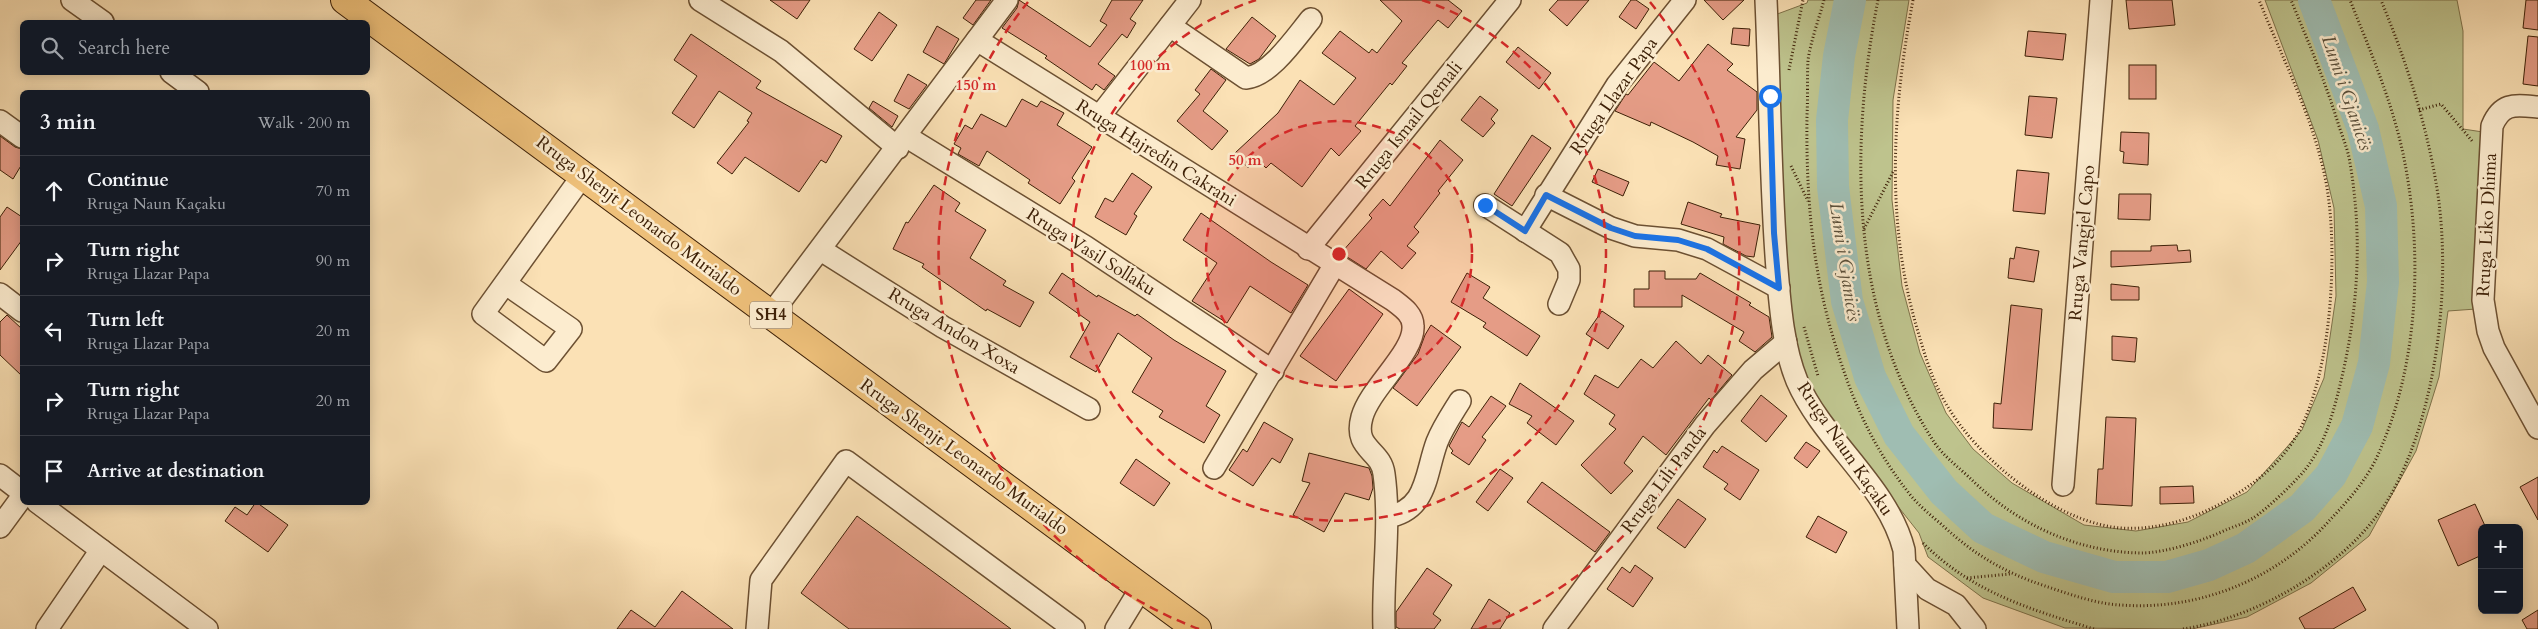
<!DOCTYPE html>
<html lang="en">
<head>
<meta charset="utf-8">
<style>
	body { margin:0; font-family:Cardo,serif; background:#242831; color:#f1f3f6 }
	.controls { position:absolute; right:15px; bottom:15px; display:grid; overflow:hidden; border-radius:8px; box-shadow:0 2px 12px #0003 }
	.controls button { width:45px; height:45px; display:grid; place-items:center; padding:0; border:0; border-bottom:1px solid #363941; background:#171b24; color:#f1f3f6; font:25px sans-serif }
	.stop { position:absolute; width:15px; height:15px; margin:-11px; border:4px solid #1a73e8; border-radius:50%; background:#fff }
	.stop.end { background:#1a73e8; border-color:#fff; box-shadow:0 1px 5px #0008 }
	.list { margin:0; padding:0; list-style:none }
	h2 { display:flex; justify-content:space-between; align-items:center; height:65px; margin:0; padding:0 20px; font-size:21px }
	h2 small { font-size:16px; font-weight:400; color:#9ea1a6 }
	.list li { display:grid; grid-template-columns:32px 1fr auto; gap:15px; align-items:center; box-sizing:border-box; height:70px; padding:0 20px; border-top:1px solid #363941 }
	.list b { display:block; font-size:19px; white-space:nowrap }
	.list p { margin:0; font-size:16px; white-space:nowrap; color:#9ea1a6 }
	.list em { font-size:16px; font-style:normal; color:#9ea1a6 }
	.icon { flex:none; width:28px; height:28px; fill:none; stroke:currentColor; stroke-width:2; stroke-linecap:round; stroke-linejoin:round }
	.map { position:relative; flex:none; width:2538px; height:629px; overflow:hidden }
	.search { position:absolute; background:#171b24; box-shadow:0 2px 12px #0003; left:20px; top:20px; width:350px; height:55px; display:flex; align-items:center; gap:12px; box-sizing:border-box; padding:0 18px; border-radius:8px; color:#9ea1a6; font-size:19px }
	.panel { position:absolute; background:#171b24; box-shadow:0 2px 12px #0003; left:20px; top:90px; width:350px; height:415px; border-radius:8px }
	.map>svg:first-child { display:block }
</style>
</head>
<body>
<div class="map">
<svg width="2538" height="629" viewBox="0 0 2538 629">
	<rect width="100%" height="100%" fill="#fbe1b5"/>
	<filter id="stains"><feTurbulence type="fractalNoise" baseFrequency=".004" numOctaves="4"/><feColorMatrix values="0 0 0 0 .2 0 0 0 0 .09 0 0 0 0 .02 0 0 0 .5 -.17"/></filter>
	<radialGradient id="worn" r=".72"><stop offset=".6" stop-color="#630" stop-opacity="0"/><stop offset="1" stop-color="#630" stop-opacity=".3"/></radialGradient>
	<polygon fill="#bec38d" stroke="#7e724a" points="1808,0 1909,0 1893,100 1892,200 1902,286 1920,353 1946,413 1973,449 2012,483 2084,525 2136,531 2188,522 2247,492 2302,430 2324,378 2336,296 2334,208 2318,140 2265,0 2457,0 2463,31 2463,129 2483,132 2476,309 2448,311 2439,377 2416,451 2369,536 2311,583 2247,617 2192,629 2065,628 1983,598 1928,557 1919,533 1813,399 1799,374 1784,291 1772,16 1807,3"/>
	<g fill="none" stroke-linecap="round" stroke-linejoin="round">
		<polyline stroke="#9fbdb2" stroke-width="32" points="1850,0 1839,56 1832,120 1833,187 1847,301 1870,377 1899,435 1944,492 1983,528 2044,557 2114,577 2167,577 2209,565 2246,548 2302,508 2331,475 2357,426 2374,363 2383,282 2381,206 2363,129 2314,0"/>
	</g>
	<g fill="#e59c86" stroke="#3d2007">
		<polygon points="770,0 810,0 797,19"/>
		<polygon points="976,0 991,0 973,25 963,18"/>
		<polygon points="1019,0 1090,47 1107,25 1100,21 1112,0 1143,0 1130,19 1136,23 1127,38 1122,34 1098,64 1115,76 1104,90 1096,84 1092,90 1045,58 1047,56 1002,28 1017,8"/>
		<polygon points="1380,0 1448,0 1462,11 1448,28 1438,20 1402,63 1407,66 1392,85 1390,83 1355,126 1361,131 1339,156 1331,148 1302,187 1271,163 1266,168 1257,159 1248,168 1235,153 1278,113 1300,80 1334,105 1356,78 1322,53 1340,31 1369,53 1372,49 1377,53 1402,21"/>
		<polygon points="1558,0 1589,0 1567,26 1549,10"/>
		<polygon points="1631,0 1636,0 1649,9 1636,29 1619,17"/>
		<polygon points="1704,0 1744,0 1723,20"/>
		<polygon points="2126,0 2172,0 2175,25 2129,29"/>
		<polygon points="2526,0 2538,0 2538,30 2523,28"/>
		<polygon points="879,12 897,25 872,61 854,49"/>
		<polygon points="1252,17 1276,36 1259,59 1250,64 1226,49"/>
		<polygon points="937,26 959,39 944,64 923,52"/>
		<polygon points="1733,28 1750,29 1749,46 1731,44"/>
		<polygon points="2028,31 2066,34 2063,60 2025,56"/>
		<polygon points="691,34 761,81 756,88 842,136 826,163 821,160 799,192 745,157 732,174 717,163 749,122 747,121 752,113 719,91 694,128 672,113 697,76 674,60"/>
		<polygon points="2528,36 2538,37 2538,86 2523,84"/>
		<polygon points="1708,44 1733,64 1727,70 1757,92 1757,110 1736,137 1745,139 1740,169 1716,165 1718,156 1693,142 1651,122 1650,126 1615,111 1626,94 1628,95 1654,62 1679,81"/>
		<polygon points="1518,47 1551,73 1539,89 1506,62"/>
		<rect x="2129" y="65" width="27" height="34"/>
		<polygon points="1211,69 1226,80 1203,111 1228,131 1212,150 1177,121 1200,94 1195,90"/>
		<polygon points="908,74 927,85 909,109 894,101"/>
		<polygon points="1480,96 1498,110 1491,119 1495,123 1483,137 1461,120"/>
		<polygon points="2029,96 2057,98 2052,138 2025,135"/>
		<polygon points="1022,99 1037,107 1041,101 1064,113 1057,125 1092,147 1072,178 1075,181 1060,204 1028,183 1030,180 987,151 979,166 958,154 961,148 954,144 965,125 972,129 981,114 1006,127"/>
		<polygon points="873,101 898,116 892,127 869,108"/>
		<polygon points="2121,132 2149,133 2148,165 2123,163 2124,152 2120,151"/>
		<polygon points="1532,135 1551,148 1512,206 1494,194"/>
		<polygon points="0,136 15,147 22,149 22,164 13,179 0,170"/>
		<polygon points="1440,140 1463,160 1438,191 1440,193 1414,227 1419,232 1407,246 1416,253 1402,269 1381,251 1366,269 1341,253 1372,218 1369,215 1383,199 1390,206"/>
		<polygon points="1598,169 1629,182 1623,196 1592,182"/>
		<polygon points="2017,170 2049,173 2045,214 2013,211"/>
		<polygon points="1132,173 1152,187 1134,214 1137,216 1126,235 1095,217 1105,198 1113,202"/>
		<polygon points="934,185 960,203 955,211 986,230 970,258 1006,281 1003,285 1034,302 1020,327 987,309 986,311 922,267 924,264 893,249 906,222 908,223"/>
		<polygon points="2119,194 2151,194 2150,220 2118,219"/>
		<polygon points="1688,202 1722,214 1720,217 1760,225 1754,257 1746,256 1723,244 1724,237 1681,224"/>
		<polygon points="7,207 22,217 22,240 0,270 0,217"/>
		<polygon points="1201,213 1271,262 1308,285 1291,313 1250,286 1227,323 1192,301 1217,263 1183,240"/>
		<polygon points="2177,245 2178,251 2190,250 2191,262 2111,267 2111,251 2151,251 2151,246"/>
		<polygon points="2016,247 2039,251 2034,282 2008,278 2010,258 2014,259"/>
		<polygon points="1649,271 1665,271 1665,279 1696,279 1700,273 1751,303 1749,305 1769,317 1772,337 1755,352 1739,341 1744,332 1682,295 1682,307 1634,307 1634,289 1649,289"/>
		<polygon points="1062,273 1097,297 1098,295 1135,316 1137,314 1174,340 1226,371 1206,406 1220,415 1204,443 1159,417 1163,411 1132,392 1152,358 1118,333 1096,372 1070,357 1090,322 1049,293"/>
		<polygon points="1467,273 1490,287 1483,298 1540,336 1527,356 1483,327 1486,323 1451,302"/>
		<polygon points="2111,284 2139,287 2139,300 2111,300"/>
		<polygon points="1349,289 1383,314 1336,381 1300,356"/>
		<polygon points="2011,305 2042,309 2032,430 1993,428 1994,403 2001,404"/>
		<polygon points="1602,311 1624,326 1608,349 1586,334"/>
		<polygon points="7,315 22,329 22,376 0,355 0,322"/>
		<polygon points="1431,325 1461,347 1417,406 1393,388 1418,354 1425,335"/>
		<polygon points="2112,336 2137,338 2135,362 2112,360"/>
		<polygon points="1676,341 1701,364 1708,355 1732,375 1711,400 1709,398 1666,455 1643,436 1624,463 1633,471 1611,494 1581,465 1616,429 1609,424 1615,415 1584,394 1595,375 1618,388 1641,359 1653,368"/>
		<polygon points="1520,383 1574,421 1556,445 1527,423 1532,416 1509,404"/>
		<polygon points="1761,395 1787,416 1766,442 1741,421"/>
		<polygon points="1491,396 1506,406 1482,437 1486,440 1469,465 1451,453 1453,451 1449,446 1462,422 1469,427"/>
		<polygon points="2106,417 2136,418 2132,506 2096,504 2098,469 2103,469"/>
		<polygon points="1264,422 1293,439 1280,463 1272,458 1253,486 1229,470 1243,449 1247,452"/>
		<polygon points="1806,442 1820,451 1807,468 1794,458"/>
		<polygon points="1722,446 1759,470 1740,500 1724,489 1728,484 1703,467 1714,450 1717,453"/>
		<polygon points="1309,453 1369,468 1372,476 1373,488 1369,500 1345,493 1324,532 1293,515 1310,483 1302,481"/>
		<polygon points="1136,459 1170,483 1154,506 1120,483"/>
		<polygon points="1500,469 1513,478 1488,511 1476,502"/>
		<polygon points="2538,477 2538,520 2520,487"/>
		<polygon points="1542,482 1610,532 1595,552 1527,502"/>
		<polygon points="2193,486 2194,503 2160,504 2160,487"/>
		<polygon points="1678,499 1706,519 1685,548 1657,528"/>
		<polygon points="256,502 288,525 268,552 225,521 235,507 247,515"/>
		<polygon points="2475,504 2486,528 2482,528 2482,555 2458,566 2438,520"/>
		<polygon points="857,516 1011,629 849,629 801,593"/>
		<polygon points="1818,516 1847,532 1836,553 1806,537"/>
		<polygon points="1635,565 1653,578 1633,607 1607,589 1622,567 1630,573"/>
		<polygon points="1427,568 1452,585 1433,614 1441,620 1434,629 1400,629 1396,627 1396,612"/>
		<polygon points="2353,587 2366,610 2333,629 2305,629 2299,618"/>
		<polygon points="682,591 733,629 617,629 631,610 655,627"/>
		<polygon points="1489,599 1510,613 1500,629 1471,629"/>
		<polygon points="2538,610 2538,629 2527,629 2522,620"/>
	</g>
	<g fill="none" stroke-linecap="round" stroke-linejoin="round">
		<g stroke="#6c5032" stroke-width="24">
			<g id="minor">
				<polyline points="72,0 103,22"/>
				<polyline points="700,0 781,51 898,148"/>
				<path d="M1766,0C1770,90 1770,180 1777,269C1780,305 1783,347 1797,381C1823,441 1888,486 1904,550L1908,629"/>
				<path d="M1170,26L1246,78C1270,76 1296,37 1311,19"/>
				<path d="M977,40L1393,300C1402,307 1413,314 1413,326C1415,352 1370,388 1362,417C1353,450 1381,449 1384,474C1391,525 1382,577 1384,629"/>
				<polyline points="171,72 198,92"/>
				<path d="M2538,107C2515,105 2502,102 2492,126L2483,300L2488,331L2494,348L2538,428"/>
				<polyline points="1099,117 1190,0"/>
				<polyline points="0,121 22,137"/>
				<polyline points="907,137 1086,247 1273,371"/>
				<polyline points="1546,195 1611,228 1635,236 1678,240 1707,249 1779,288"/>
				<polyline points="1485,205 1560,253 1569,269 1569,280 1559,304"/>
				<polyline points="1525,231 1617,85 1685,0"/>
				<polyline points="1308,249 1510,0"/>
				<polyline points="821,250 943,327 1089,409"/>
				<polyline points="506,284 571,329 546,361 483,314 583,175"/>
				<polyline points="0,294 22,311"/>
				<polyline points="771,314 1007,0"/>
				<polyline points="1214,468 1335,264"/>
				<polyline points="0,475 22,492"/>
				<polyline points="2063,485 2101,0"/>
				<polyline points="37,502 207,629"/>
				<path d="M1387,517C1428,510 1425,474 1437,442C1443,427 1452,414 1460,401"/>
				<polyline points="0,527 22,497"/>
				<polyline points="1905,565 1927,589 1956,605 1975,629"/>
				<polyline points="47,629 101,550"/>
				<polyline points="757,629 761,580 846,461 1074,629"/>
				<polyline points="1116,629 1141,588"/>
				<polyline points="1554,629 1705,425 1753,370 1786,342"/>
			</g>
		</g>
		<g stroke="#3d2007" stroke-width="30">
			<polyline id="major" points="345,0 1197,629"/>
		</g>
		<g stroke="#3d2007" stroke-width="3" stroke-dasharray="1 2.5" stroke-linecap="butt">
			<path d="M1824,0C1819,19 1811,40 1808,60C1807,78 1808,97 1807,115C1806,188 1811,260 1831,330C1849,393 1870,445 1912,497C1920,506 1930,515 1940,523C1973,554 2003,572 2045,586C2069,594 2096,604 2121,605C2199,611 2277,579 2329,521C2346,503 2365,482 2376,459C2417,372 2423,263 2406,169C2396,111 2372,55 2350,0"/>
			<path d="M1878,0C1849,147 1850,313 1934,442C1944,457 1961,469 1973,481C2019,525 2077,552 2141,553C2166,553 2205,540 2228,529C2236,526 2245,523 2253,518C2265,511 2295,482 2304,471C2323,448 2332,418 2339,389C2358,314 2363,239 2350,163C2348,149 2342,136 2338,123C2325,81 2308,41 2291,0"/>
			<path d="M1913,0C1892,111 1885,225 1919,335C1926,359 1934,385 1948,407C1979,459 2050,517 2112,527C2154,533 2200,518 2235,495C2257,482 2277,465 2292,443C2330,386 2337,269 2329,202C2321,132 2285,65 2259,0"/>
			<polyline points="1789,70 1803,0"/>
			<polyline points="2419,110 2441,104 2473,142"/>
			<polyline points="1791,166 1808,201"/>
			<polyline points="1864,229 1894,170"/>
			<polyline points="1804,327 1818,376"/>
			<path d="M1923,543C1972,592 2029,609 2094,629"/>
			<polyline points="1967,578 2010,574"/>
			<path d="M2183,629C2262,617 2356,561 2394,489C2437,408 2451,286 2438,195C2428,128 2407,63 2381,0"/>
		</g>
		<use href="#minor" stroke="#fceccf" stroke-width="21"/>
		<use href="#major" stroke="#eec07a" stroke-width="28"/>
	</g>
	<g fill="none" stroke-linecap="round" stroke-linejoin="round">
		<polyline stroke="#1a73e8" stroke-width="6" points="1485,205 1525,231 1546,195 1611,228 1635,236 1678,240 1707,249 1779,288 1774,233 1770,96"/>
	</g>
	<circle cx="1339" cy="254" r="133" fill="#d62828" fill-opacity=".12"/>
	<g fill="none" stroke="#d62828" stroke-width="2.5" stroke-dasharray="9 6">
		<circle cx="1339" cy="254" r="133"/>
		<path d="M1422 0A267 267 0 1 1 1256 0"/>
		<path d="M1199 629A400 400 0 0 1 1028 2M1650 2A400 400 0 0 1 1479 629"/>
	</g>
	<g text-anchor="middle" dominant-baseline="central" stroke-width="5" stroke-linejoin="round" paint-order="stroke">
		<rect fill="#fceccf" stroke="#765d43" stroke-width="1" x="750" y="301.5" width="42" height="27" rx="4"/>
		<g font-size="16" font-weight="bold" fill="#3d2007">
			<text x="771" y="315">SH4</text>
		</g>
		<g font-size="18" fill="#3d2007" stroke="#fceccf">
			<text transform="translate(1614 96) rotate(-55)">Rruga Llazar Papa</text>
			<text transform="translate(1409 125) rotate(-51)">Rruga Ismail Qemali</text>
			<text transform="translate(1156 153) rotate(32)">Rruga Hajredin Cakrani</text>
			<text transform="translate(639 216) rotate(37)">Rruga Shenjt Leonardo Murialdo</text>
			<text transform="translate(2487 225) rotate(-87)">Rruga Liko Dhima</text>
			<text transform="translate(2082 243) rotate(-85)">Rruga Vangjel Capo</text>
			<text transform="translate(1091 252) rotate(32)">Rruga Vasil Sollaku</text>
			<text transform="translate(954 331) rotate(31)">Rruga Andon Xoxa</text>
			<text transform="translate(1845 449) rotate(56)">Rruga Naun Kaçaku</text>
			<text transform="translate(964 457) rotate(36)">Rruga Shenjt Leonardo Murialdo</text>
			<text transform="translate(1664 480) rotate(-53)">Rruga Lili Panda</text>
		</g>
		<g font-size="19" font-style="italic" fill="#5a4f3a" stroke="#fceccf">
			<text transform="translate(2347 93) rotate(71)">Lumi i Gjanicës</text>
			<text transform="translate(1845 262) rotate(81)">Lumi i Gjanicës</text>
		</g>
	</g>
	<circle cx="1339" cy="254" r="8" fill="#d62828" stroke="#fceccf" stroke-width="2.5"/>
	<g font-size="15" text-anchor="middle" font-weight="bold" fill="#d62828" stroke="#fceccf" stroke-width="5" stroke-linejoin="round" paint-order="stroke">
		<text x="1150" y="70">100 m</text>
		<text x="976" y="90">150 m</text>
		<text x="1245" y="165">50 m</text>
	</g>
	<rect width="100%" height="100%" filter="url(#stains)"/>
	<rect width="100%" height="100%" fill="url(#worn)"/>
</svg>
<div class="controls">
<button>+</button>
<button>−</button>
</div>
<div class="stop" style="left:1770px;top:96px"></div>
<div class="stop end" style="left:1485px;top:205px"></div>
<div class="search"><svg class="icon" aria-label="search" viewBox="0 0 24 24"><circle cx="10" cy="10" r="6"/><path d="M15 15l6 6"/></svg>Search here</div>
<section class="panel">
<h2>3 min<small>Walk · 200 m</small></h2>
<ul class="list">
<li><svg class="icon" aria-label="ahead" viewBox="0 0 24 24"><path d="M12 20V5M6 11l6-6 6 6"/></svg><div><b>Continue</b><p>Rruga Naun Kaçaku</p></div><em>70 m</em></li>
<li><svg class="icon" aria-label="right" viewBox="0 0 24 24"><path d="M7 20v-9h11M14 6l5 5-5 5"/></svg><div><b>Turn right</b><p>Rruga Llazar Papa</p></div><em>90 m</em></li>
<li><svg class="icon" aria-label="left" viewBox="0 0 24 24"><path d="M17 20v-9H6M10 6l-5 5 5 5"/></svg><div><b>Turn left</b><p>Rruga Llazar Papa</p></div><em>20 m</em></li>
<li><svg class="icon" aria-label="right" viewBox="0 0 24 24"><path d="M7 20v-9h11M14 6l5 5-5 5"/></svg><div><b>Turn right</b><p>Rruga Llazar Papa</p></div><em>20 m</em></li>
<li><svg class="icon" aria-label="arrive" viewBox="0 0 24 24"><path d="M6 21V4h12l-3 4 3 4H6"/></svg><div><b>Arrive at destination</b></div></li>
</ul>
</section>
</div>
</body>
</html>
